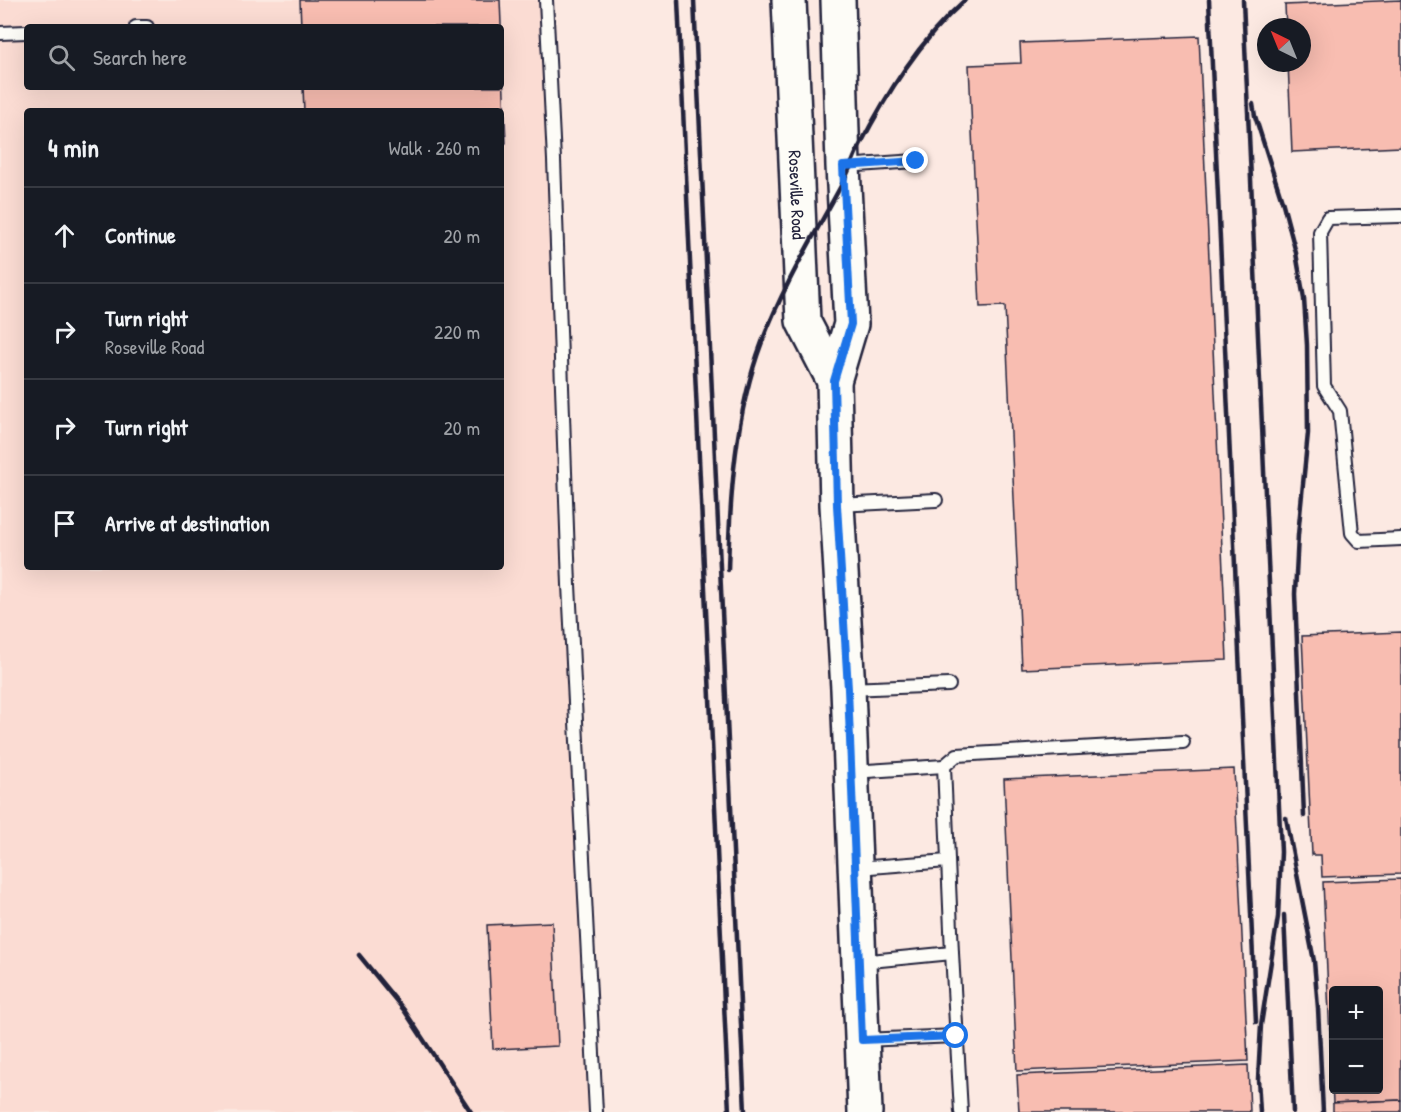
<!DOCTYPE html>
<html lang="en">
<head>
<meta charset="utf-8">
<style>
	body { margin:0; font-family:"Patrick Hand",sans-serif; background:#20242c; color:#f1f3f6 }
	.controls { position:absolute; right:18px; bottom:18px; display:grid; overflow:hidden; border-radius:6px; box-shadow:0 6px 24px #0002 }
	.controls button { width:54px; height:54px; display:grid; place-items:center; padding:0; border:0; border-bottom:2px solid #363941; background:#171b24; color:#f1f3f6; font:30px sans-serif }
	.compass { position:absolute; left:1257px; top:18px; width:54px; height:54px; border-radius:50%; background:#171b24; box-shadow:0 6px 24px #0002; rotate:317deg }
	.stop { position:absolute; width:18px; height:18px; margin:-14px; border:4px solid #1a73e8; border-radius:50%; background:#fff }
	.stop.end { background:#1a73e8; border-color:#fff; box-shadow:0 2px 6px #0008 }
	.list { margin:0; padding:0; list-style:none }
	h2 { display:flex; justify-content:space-between; align-items:center; height:78px; margin:0; padding:0 24px; font-size:26px }
	h2 small { font-size:20px; font-weight:400; color:#9ea1a6 }
	.list li { display:grid; grid-template-columns:39px 1fr auto; gap:18px; align-items:center; box-sizing:border-box; height:96px; padding:0 24px; border-top:2px solid #363941 }
	.list b { display:block; font-size:22px; white-space:nowrap }
	.list p { margin:0; font-size:20px; white-space:nowrap; color:#9ea1a6 }
	.list em { font-size:20px; font-style:normal; color:#9ea1a6 }
	.icon { flex:none; width:33px; height:33px; fill:none; stroke:currentColor; stroke-width:2; stroke-linecap:round; stroke-linejoin:round }
	.map { position:relative; flex:none; width:1401px; height:1112px; overflow:hidden }
	.search { position:absolute; background:#171b24; box-shadow:0 6px 24px #0002; left:24px; top:24px; width:480px; height:66px; display:flex; align-items:center; gap:15px; box-sizing:border-box; padding:0 21px; border-radius:6px; color:#9ea1a6; font-size:22px }
	.panel { position:absolute; background:#171b24; box-shadow:0 6px 24px #0002; left:24px; top:108px; width:480px; height:462px; border-radius:6px }
	.map>svg:first-child { display:block }
</style>
</head>
<body>
<div class="map">
<svg width="1401" height="1112" viewBox="0 0 1401 1112">
	<rect width="100%" height="100%" fill="#fce9e2"/>
	<filter id="ink" filterUnits="userSpaceOnUse"><feTurbulence type="fractalNoise" baseFrequency=".0167" numOctaves="2"/><feDisplacementMap in="SourceGraphic" scale="12" xChannelSelector="R" yChannelSelector="G"/><feConvolveMatrix kernelMatrix="1 2 1 2 8 2 1 2 1" color-interpolation-filters="sRGB"/></filter>
	<g filter="url(#ink)">
		<path fill="#fbdcd3" fill-rule="evenodd" d="M0,0H542L602,1112H0ZM27,27H501V87H27ZM27,111H501V567H27Z"/>
		<g fill="#f8bdb1" stroke="#22223b" stroke-width="1.5" fill-rule="evenodd">
			<polygon points="300,0 500,0 506,143 501,144 501,111 304,111 303,87 501,87 501,27 301,27"/>
			<polygon points="1401,0 1401,147 1292,152 1288,63 1302,63 1302,27 1286,27 1285,5"/>
			<polygon points="1199,36 1227,660 1022,669 1005,306 980,307 969,65 1021,63 1020,43"/>
			<polygon points="1401,632 1401,874 1322,877 1321,855 1312,855 1302,636"/>
			<polygon points="1234,769 1248,1061 1017,1071 1004,779"/>
			<path d="M1401,879V1100L1333,1103L1323,882ZM1334,990H1378V1090H1334Z"/>
			<polygon points="552,922 558,1046 493,1049 487,925"/>
			<polygon points="1248,1065 1250,1112 1019,1112 1017,1075"/>
			<polygon points="1401,1100 1401,1112 1333,1112 1333,1103"/>
		</g>
		<g fill="none" stroke-linecap="round" stroke-linejoin="round">
			<g stroke="#22223b" stroke-width="16">
				<g id="service">
					<polyline points="546,0 554,160 569,585 596,1112"/>
					<polyline points="136,27 147,27"/>
					<polyline points="0,33 27,32"/>
					<polyline points="844,166 916,161"/>
					<polyline points="1401,216 1328,218 1320,232 1324,386 1340,411 1352,533 1359,541 1401,539"/>
					<polyline points="838,505 936,500"/>
					<polyline points="848,689 949,685"/>
					<polyline points="852,772 944,766"/>
					<polyline points="857,868 948,861"/>
					<polyline points="860,962 952,953"/>
					<polyline points="863,1040 956,1036"/>
					<polyline points="961,1112 952,953 944,766 957,755 1183,742"/>
				</g>
			</g>
			<g stroke="#22223b" stroke-width="38">
				<g id="secondary">
					<path id="s1" d="M789,0L803,321L834,381"/>
					<polyline points="838,0 843,166 851,324 834,381 837,505 848,689 865,1112"/>
				</g>
			</g>
			<use href="#service" stroke="#fdfcf7" stroke-width="12"/>
			<use href="#secondary" stroke="#fdfcf7" stroke-width="33"/>
			<g stroke="#22223b" stroke-width="4.5">
				<polyline points="678,0 729,1112"/>
				<polyline points="694,0 745,1112"/>
				<polyline points="1209,0 1256,1022"/>
				<polyline points="1243,0 1281,852 1278,917 1261,1025 1258,1079 1260,1112"/>
				<polyline points="1253,104 1255,116 1283,204 1296,253 1304,299 1307,345 1308,433 1298,535 1295,594 1304,816"/>
				<path d="M728,570C730,495 735,413 762,342C783,286 814,236 842,184C849,172 853,159 859,147C887,93 919,41 965,0"/>
				<polyline points="1286,818 1314,961 1318,1008 1323,1112"/>
				<polyline points="1284,915 1293,1112"/>
				<polyline points="359,955 404,1010 471,1112"/>
			</g>
		</g>
	</g>
	<g fill="none" stroke-linecap="round" stroke-linejoin="round" filter="url(#ink)">
		<polyline stroke="#1a73e8" stroke-width="8" points="916,161 843,166 851,324 834,381 837,505 848,689 862,1040 956,1036"/>
	</g>
	<g text-anchor="middle" dominant-baseline="central" stroke-width="5" stroke-linejoin="round" paint-order="stroke">
		<g font-size="18" fill="#22223b" stroke="#fdfcf7">
			<text stroke="none"><textPath href="#s1" startOffset="195">Roseville Road</textPath></text>
		</g>
	</g>
</svg>
<div class="controls">
<button>+</button>
<button>−</button>
</div>
<svg class="compass" viewBox="-18 -18 36 36"><path d="M0-13l5 13h-10z" fill="#e53935"/><path d="M0 13l5-13h-10z" fill="#9ea1a6"/></svg>
<div class="stop" style="left:956px;top:1036px"></div>
<div class="stop end" style="left:916px;top:161px"></div>
<div class="search"><svg class="icon" aria-label="search" viewBox="0 0 24 24"><circle cx="10" cy="10" r="6"/><path d="M15 15l6 6"/></svg>Search here</div>
<section class="panel">
<h2>4 min<small>Walk · 260 m</small></h2>
<ul class="list">
<li><svg class="icon" aria-label="ahead" viewBox="0 0 24 24"><path d="M12 20V5M6 11l6-6 6 6"/></svg><div><b>Continue</b></div><em>20 m</em></li>
<li><svg class="icon" aria-label="right" viewBox="0 0 24 24"><path d="M7 20v-9h11M14 6l5 5-5 5"/></svg><div><b>Turn right</b><p>Roseville Road</p></div><em>220 m</em></li>
<li><svg class="icon" aria-label="right" viewBox="0 0 24 24"><path d="M7 20v-9h11M14 6l5 5-5 5"/></svg><div><b>Turn right</b></div><em>20 m</em></li>
<li><svg class="icon" aria-label="arrive" viewBox="0 0 24 24"><path d="M6 21V4h12l-3 4 3 4H6"/></svg><div><b>Arrive at destination</b></div></li>
</ul>
</section>
</div>
</body>
</html>
